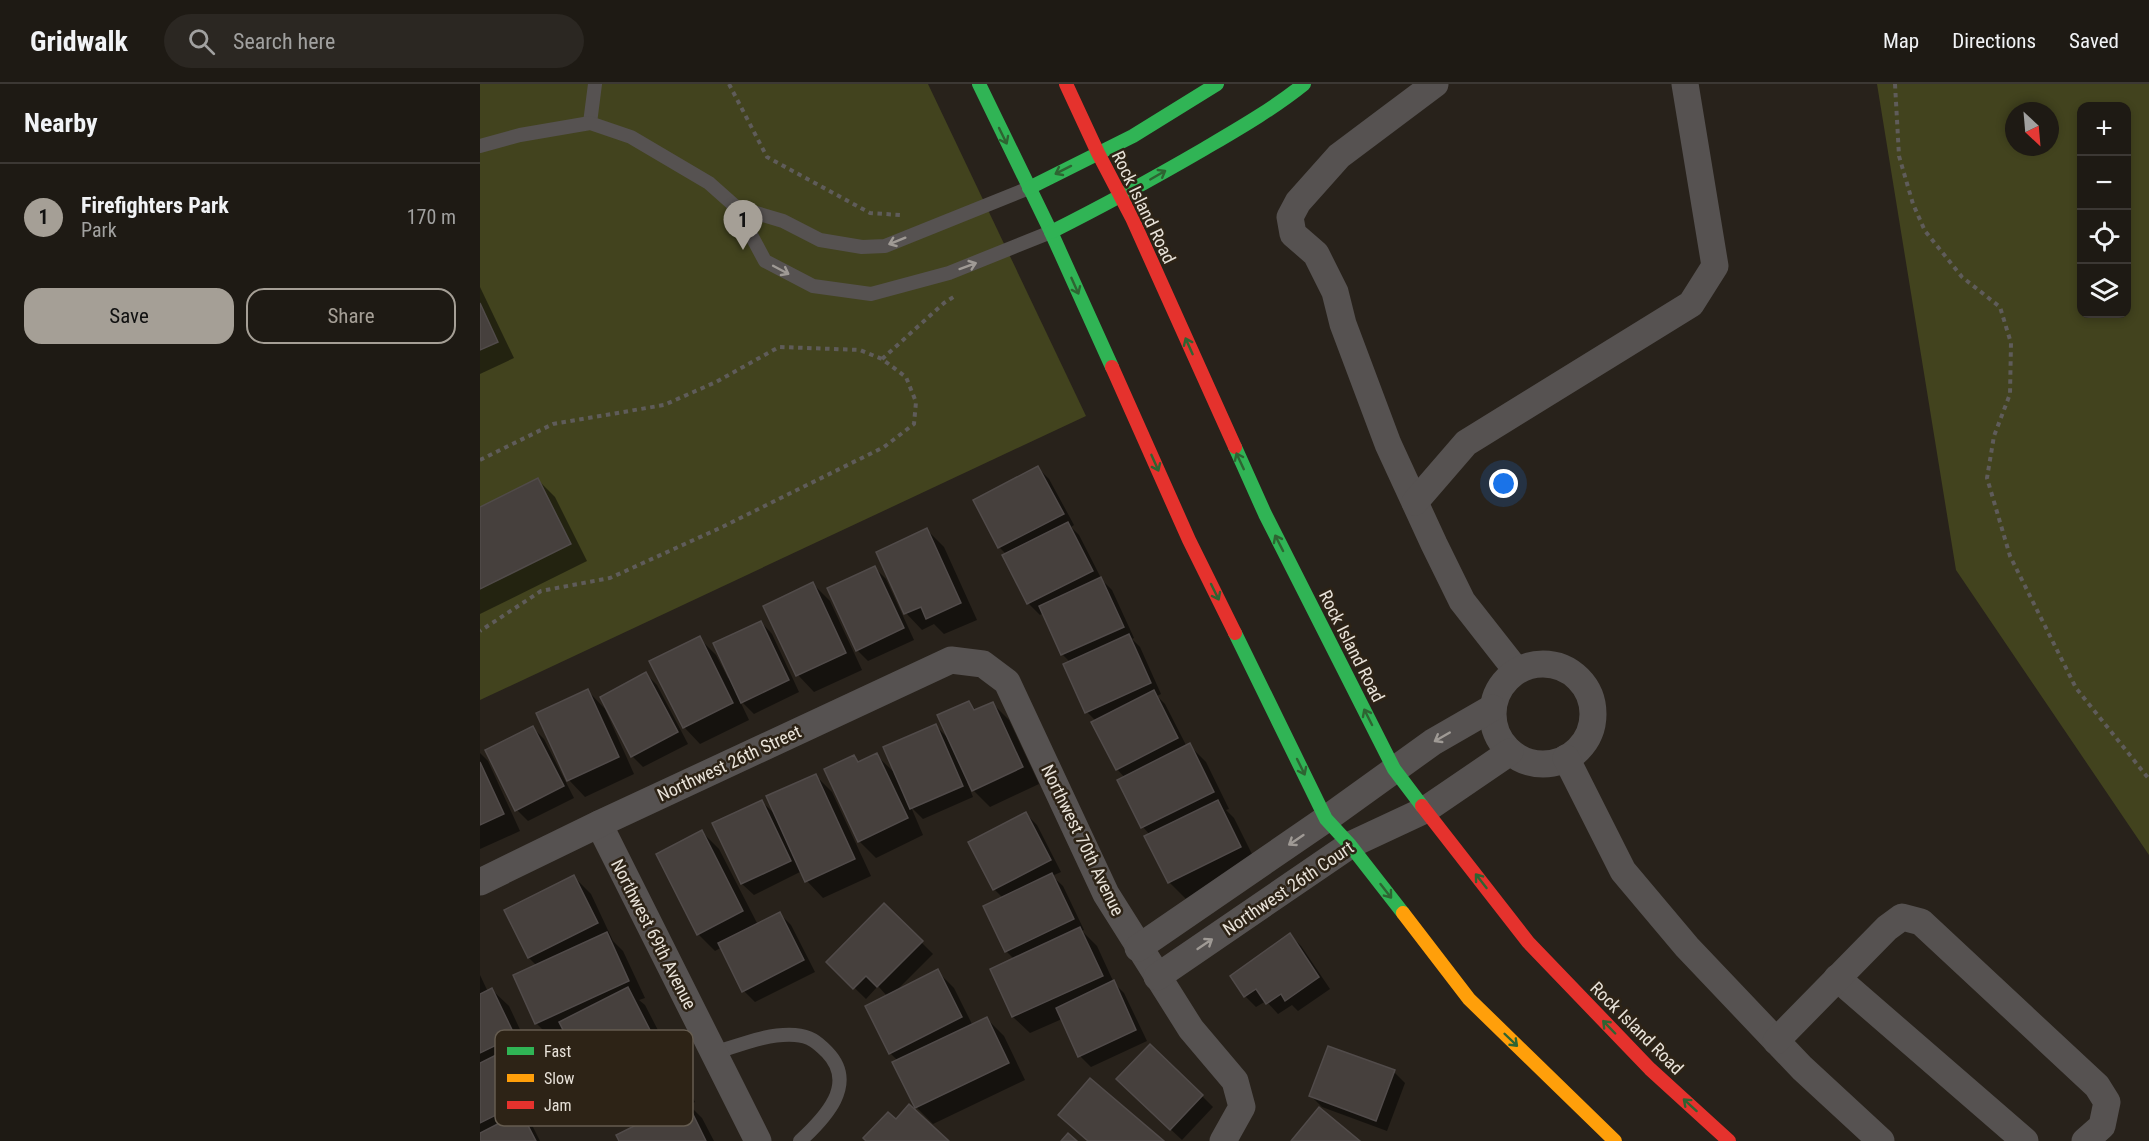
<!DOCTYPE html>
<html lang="en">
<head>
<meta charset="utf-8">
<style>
	body { margin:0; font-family:"Roboto Condensed",sans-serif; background:#2b2722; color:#f1f3f6 }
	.controls { position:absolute; right:18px; top:18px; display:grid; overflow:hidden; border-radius:12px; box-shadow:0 3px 9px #0003 }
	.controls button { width:54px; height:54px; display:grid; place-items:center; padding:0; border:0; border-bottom:2px solid #3c3834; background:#1e1a14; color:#f1f3f6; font:30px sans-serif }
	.compass { position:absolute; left:1525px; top:18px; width:54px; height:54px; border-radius:50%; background:#1e1a14; box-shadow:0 3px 9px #0003; rotate:154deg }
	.you { position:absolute; left:1024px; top:400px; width:21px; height:21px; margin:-15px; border:4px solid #fff; border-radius:50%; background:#1a73e8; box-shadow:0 0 0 9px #1a73e833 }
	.badge { display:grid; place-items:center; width:39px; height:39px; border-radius:50%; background:#a59f96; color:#111; font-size:20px; font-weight:700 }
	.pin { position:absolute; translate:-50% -50px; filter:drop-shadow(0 2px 3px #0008) }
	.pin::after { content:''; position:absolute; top:32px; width:21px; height:18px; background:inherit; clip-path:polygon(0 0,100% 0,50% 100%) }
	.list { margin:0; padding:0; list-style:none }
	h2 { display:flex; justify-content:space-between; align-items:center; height:78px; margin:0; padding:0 24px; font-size:26px }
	h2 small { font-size:20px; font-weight:400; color:#a1a1a0 }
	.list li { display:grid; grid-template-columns:39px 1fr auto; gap:18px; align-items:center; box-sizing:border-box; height:108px; padding:0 24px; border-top:2px solid #3c3834 }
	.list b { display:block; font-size:22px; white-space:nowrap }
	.list p { margin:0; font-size:20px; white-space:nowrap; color:#a1a1a0 }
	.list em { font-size:20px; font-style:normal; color:#a1a1a0 }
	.actions { display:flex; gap:12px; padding:18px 24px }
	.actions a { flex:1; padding:14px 0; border:2px solid #a59f96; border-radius:18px; text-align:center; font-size:21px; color:#a59f96 }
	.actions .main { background:#a59f96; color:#111 }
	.icon { flex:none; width:33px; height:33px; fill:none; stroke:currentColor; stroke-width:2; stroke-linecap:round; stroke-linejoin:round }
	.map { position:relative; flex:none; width:1669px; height:1057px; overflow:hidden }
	header { display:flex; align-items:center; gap:36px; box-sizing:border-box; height:84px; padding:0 30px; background:#1e1a14; border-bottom:2px solid #3c3834 }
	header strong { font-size:28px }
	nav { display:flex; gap:33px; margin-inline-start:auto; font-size:21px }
	.search { width:420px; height:54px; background:#2b2722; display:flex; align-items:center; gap:15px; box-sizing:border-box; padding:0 21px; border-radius:33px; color:#a1a1a0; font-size:22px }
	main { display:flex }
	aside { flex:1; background:#1e1a14 }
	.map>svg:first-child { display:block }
</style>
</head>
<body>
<header>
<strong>Gridwalk</strong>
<div class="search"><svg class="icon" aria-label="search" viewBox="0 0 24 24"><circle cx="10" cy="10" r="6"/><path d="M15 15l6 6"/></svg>Search here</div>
<nav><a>Map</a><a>Directions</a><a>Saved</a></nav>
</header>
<main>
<aside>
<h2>Nearby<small></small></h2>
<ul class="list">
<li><span class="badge">1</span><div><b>Firefighters Park</b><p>Park</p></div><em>170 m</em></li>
</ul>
<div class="actions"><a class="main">Save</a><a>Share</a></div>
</aside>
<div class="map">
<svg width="1669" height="1057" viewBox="0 0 1669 1057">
	<rect width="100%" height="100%" fill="#28221b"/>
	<g fill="#42431e" fill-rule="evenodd">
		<polygon points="0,0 448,0 606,332 0,616"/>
		<path d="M1397,0H1669V771L1476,486ZM1646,22V230H1602V22ZM1534,27H1570V63H1534Z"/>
	</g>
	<g fill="#0007">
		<polygon points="0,203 34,274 0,290"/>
		<polygon points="558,384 569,395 594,441 591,443 599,451 622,496 632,506 654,554 652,555 660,563 681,610 677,612 685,620 707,663 709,661 726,678 749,725 746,726 754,734 777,780 706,815 689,798 670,751 663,743 645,694 637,685 616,637 607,628 590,578 583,571 563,529 560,531 548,519 524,472 527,471 519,463"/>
		<polygon points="58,396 75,413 107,477 0,530 0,425"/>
		<polygon points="447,446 464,463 497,536 464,550 454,540 442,546 426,529"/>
		<polygon points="395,484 406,495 434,556 388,577 377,566"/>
		<polygon points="333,500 350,517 382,586 334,608 318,591 285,522"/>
		<polygon points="281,538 292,550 319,608 274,630 259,615 269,636 220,660 204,643 219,554 236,571 248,594 251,593"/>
		<polygon points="166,590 177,601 208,660 163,683 152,672"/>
		<polygon points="108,607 125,625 154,690 105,713 89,696"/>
		<polygon points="489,619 497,627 513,620 529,636 559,700 510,723 493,706 489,697 487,698 493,713 443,735 431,723 443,751 396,774 379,757 374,672 380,679 396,671 417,691 456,642 469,655"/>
		<polygon points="53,644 64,655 94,714 48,737 37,726 7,667"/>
		<polygon points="0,669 8,677 40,747 0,765"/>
		<polygon points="335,691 352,708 391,792 343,814 327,797 322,787 274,811 262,800 234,740 282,718 297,732"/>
		<polygon points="546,730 557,741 581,788 572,792 583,802 604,846 602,847 617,862 634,899 644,909 667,957 611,983 600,972 582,935 550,949 533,933 512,885 534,875 526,867 523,814 514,805"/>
		<polygon points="222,748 239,765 278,841 300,830 311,841 335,888 275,918 264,907 242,863 235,867 218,850"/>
		<polygon points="94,793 111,810 133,857 143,867 165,914 159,916 165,921 215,1018 209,1021 222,1034 234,1057 141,1057 152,1044 145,1037 127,1001 122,1003 105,986 87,949 73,956 56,939 57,882 49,874 26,827"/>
		<polygon points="404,821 453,870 415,908 457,887 474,904 493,942 507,935 524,952 545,996 453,1040 436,1023 418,977 410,969 407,912 398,902 386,915 348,878"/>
		<polygon points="810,851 821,862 850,905 818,927 812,921 798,930 786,917 776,923 765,912"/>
		<polygon points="0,891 8,908 12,906 29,922 51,969 29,979 55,1028 44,1033 52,1041 60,1057 0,1057"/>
		<polygon points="914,988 925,999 907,1047 842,1023 830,1011"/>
		<polygon points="649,1006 722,1012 733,1023 702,1056"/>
	</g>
	<g fill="#46403d" stroke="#514b4a" stroke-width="1.5">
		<polygon points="0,219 18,258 0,266"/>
		<polygon points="558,382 584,430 518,464 493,416"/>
		<polygon points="58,394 91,460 0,505 0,423"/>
		<polygon points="588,438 613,487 547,520 522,471"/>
		<polygon points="447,444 481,519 446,535 441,523 424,530 396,468"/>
		<polygon points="395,482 424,544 376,567 347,504"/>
		<polygon points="621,493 644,543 581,571 559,522"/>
		<polygon points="333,498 366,569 316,592 283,522"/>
		<polygon points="281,537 309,596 261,619 233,559"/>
		<polygon points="649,550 671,599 605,629 583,580"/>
		<polygon points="220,552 253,619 203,644 169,577"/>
		<polygon points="166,588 198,648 151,673 120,613"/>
		<polygon points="108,605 139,673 87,697 56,629"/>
		<polygon points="674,606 698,654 636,686 611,638"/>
		<polygon points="489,617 494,626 513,618 543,683 492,707 457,631"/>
		<polygon points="456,640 483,702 430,725 403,663"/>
		<polygon points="53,642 84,702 35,727 5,666"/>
		<polygon points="710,659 734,708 661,744 637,696"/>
		<polygon points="397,669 428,734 378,758 344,685 374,671 378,678"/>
		<polygon points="0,678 24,730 0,741"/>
		<polygon points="336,690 375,775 325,798 286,712"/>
		<polygon points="282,716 311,777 261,800 232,739"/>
		<polygon points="738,716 761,763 688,799 664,752"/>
		<polygon points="546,728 571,776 513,806 488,758"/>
		<polygon points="222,746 263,827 217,851 176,770"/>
		<polygon points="572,789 594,835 525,868 503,822"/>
		<polygon points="94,791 118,839 48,874 24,826"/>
		<polygon points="404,819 443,857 397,903 386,892 373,905 346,878"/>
		<polygon points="300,828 324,876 262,908 238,859"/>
		<polygon points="600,843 623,892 532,933 510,885"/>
		<polygon points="127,848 149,897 55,940 33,891"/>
		<polygon points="810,849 839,893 805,917 801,910 786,920 776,905 764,913 750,892"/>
		<polygon points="458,885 482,933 409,970 385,922"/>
		<polygon points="634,896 656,946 598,973 576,924"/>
		<polygon points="148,903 173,952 104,987 79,938"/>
		<polygon points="12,904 35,952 0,969 0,910"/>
		<polygon points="507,933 529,979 435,1024 412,978"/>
		<polygon points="670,960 723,1011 690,1046 636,995"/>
		<polygon points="848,962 915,986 896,1037 829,1012"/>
		<polygon points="20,969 44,1017 0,1039 0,979"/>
		<polygon points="610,994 684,1057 608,1057 578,1031"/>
		<polygon points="206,1016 226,1057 139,1057 136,1051"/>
		<polygon points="429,1020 469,1057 386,1057 383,1054 408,1028 416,1035"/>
		<polygon points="839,1023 880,1057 811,1057"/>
		<polygon points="41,1028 56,1057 0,1057 0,1049"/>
		<polygon points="588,1049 597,1057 581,1057"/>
	</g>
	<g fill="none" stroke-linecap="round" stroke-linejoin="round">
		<g stroke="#5f5c5a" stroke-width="4" stroke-dasharray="4.5 4.5" stroke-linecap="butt">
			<polyline points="249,0 287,73 390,129 420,131"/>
			<polyline points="1415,0 1419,72 1433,120 1445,147 1482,193 1520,223 1531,259 1530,310 1514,352 1507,394 1530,472 1596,604 1669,695"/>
			<polyline points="402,275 464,219 475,212"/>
			<polyline points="0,376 73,340 184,321 236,298 299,263 380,266 402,275 426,293 436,318 434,340 404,363 240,444 130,494 61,507 0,547"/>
		</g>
		<g stroke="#565251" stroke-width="14">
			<polyline points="110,39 115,0"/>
			<polyline points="0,62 40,51 110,39 151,53 229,99 256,123 285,177 333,202 391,210 469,189 571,148"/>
			<polyline points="256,123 303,137 340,156 382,163 405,162 549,104"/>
			<path d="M234,969C260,961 288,949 315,951C330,952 337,958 347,968C378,1000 345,1034 320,1057"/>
		</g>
		<g stroke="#565251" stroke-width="27">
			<polyline points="955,0 859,72 818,118 810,133 813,150 836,170 855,208 863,240 908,360 954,460 982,517 1036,586"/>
			<polyline points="935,418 986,359 1211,220 1235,182 1205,0"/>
			<circle cx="1063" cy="630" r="50"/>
			<polyline points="1086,674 1143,787 1207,863 1322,984 1401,1057"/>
			<polyline points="119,740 278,1057"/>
			<polyline points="0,798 119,740 471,576 503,580 527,598 626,810 711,945 755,997 762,1023 743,1057"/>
			<polyline points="658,864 846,735 953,658 1012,624"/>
			<polyline points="677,893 870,761 945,726 1030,668"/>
			<polyline points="1357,894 1545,1057"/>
			<polyline points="1296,957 1407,844 1422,833 1441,838 1617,1002 1627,1018 1622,1042 1605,1057"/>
		</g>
		<g stroke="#30b455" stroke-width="14">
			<polyline points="499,0 571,148 632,283"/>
			<polyline points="549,104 653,52 737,0"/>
			<path d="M571,148C623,122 674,94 724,65C758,45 793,25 824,0"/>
			<polyline points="755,363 785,430 914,685 942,722"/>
			<polyline points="755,549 846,735 870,761 923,829"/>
		</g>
		<polyline stroke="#ff9f0a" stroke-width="14" points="923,829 989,915 1135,1057"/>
		<g stroke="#e5322d" stroke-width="14">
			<polyline points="586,0 618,69 652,134 755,363"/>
			<polyline points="632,283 709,456 755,549"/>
			<polyline points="942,722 1048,858 1170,985 1249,1057"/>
		</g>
	</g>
	<defs><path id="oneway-shaft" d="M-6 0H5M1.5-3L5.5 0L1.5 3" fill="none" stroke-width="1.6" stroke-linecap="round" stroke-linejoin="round" transform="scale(1.5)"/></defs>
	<g stroke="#2e6432">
		<use href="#oneway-shaft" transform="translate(523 52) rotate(64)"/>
		<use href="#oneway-shaft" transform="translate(583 86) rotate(153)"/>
		<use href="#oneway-shaft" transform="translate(678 91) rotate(-30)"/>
		<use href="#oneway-shaft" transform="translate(595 202) rotate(66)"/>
		<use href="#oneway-shaft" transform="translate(709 262) rotate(-114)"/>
		<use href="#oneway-shaft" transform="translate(760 377) rotate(-115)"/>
		<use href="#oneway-shaft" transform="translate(675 379) rotate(66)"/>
		<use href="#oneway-shaft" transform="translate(799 459) rotate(-117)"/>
		<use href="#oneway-shaft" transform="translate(735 508) rotate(64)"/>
		<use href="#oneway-shaft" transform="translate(888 633) rotate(-117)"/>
		<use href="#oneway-shaft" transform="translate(821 683) rotate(64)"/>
		<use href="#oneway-shaft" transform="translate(1001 797) rotate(-128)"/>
		<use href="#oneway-shaft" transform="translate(906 807) rotate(52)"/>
		<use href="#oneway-shaft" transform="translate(1129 943) rotate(-134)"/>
		<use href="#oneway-shaft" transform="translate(1031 956) rotate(44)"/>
		<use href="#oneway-shaft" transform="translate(1210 1021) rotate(-138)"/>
	</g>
	<g stroke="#9f9a95">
		<use href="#oneway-shaft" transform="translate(417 157) rotate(158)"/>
		<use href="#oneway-shaft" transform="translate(488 182) rotate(-20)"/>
		<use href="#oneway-shaft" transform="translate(301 186) rotate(28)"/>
		<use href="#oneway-shaft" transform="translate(962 653) rotate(150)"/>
		<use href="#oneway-shaft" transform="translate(816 756) rotate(146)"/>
		<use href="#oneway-shaft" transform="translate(725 860) rotate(-34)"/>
	</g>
	<g text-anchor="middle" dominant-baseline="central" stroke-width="5" stroke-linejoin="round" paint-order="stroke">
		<g font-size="18" fill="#e8e2d9" stroke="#2d2316">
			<text transform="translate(664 123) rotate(64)">Rock Island Road</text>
			<text transform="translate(872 562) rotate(63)">Rock Island Road</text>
			<text transform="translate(249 679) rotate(-25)">Northwest 26th Street</text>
			<text transform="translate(603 756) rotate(64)">Northwest 70th Avenue</text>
			<text transform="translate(808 804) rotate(-34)">Northwest 26th Court</text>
			<text transform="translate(174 850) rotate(63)">Northwest 69th Avenue</text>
			<text transform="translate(1157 944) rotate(45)">Rock Island Road</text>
		</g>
	</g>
	<rect x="15" y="946" width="198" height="96" rx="9" fill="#2d2316" stroke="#655c50" stroke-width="1.5"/>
	<rect x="27" y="963" width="27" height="8" fill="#30b455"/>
	<rect x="27" y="990" width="27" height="8" fill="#ff9f0a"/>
	<rect x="27" y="1017" width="27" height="8" fill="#e5322d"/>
	<g font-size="16" fill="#e8e2d9">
		<text x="64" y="973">Fast</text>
		<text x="64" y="1000">Slow</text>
		<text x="64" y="1027">Jam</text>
	</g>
</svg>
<div class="controls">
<button>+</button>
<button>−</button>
<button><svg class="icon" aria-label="locate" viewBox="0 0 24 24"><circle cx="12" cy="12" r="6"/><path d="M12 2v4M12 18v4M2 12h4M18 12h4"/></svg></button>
<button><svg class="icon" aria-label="layers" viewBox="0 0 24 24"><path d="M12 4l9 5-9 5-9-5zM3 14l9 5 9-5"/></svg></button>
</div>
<svg class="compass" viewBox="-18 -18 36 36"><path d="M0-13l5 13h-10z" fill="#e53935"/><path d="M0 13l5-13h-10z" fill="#a1a1a0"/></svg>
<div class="you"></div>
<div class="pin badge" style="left:263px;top:166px">1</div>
</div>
</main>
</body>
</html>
